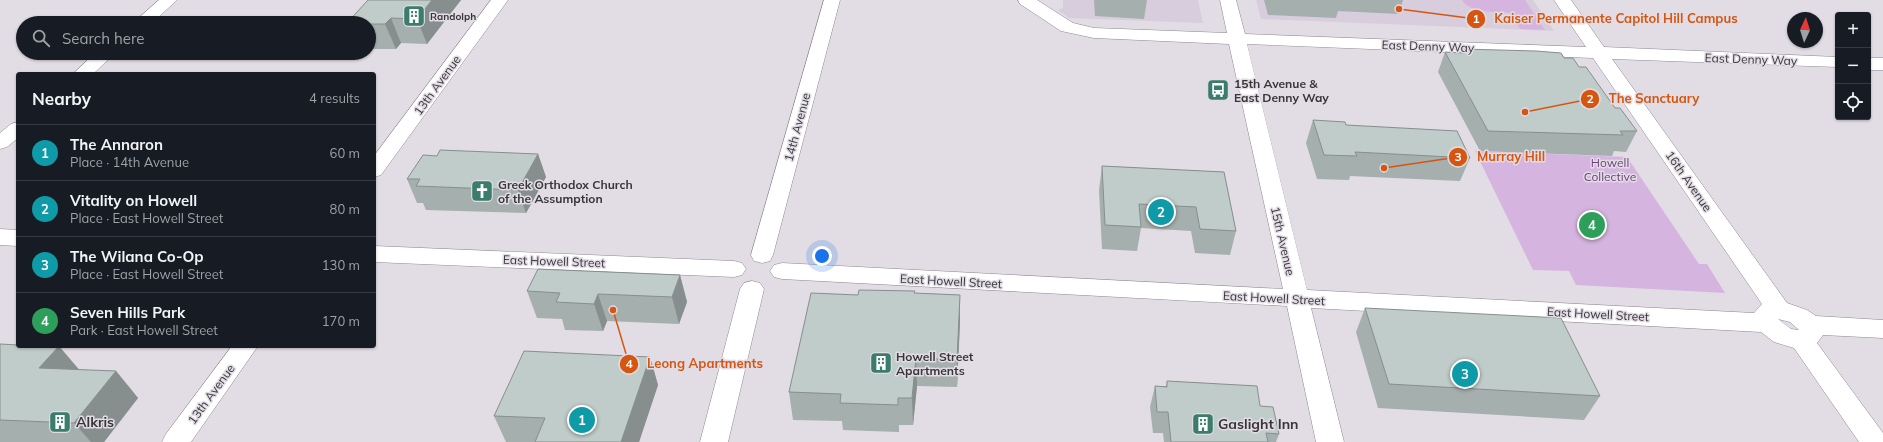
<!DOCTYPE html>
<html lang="en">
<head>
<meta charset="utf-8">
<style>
	body { margin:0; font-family:Mulish,sans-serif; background:#242831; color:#f1f3f6 }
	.controls { position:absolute; right:12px; top:12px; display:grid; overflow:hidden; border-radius:4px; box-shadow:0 1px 3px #0004 }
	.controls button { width:36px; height:36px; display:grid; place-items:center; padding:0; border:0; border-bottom:1px solid #363941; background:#171b24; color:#f1f3f6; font:20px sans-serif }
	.compass { position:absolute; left:1787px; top:12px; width:36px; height:36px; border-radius:50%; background:#171b24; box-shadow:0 1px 3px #0004; rotate:4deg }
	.you { position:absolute; left:822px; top:256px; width:14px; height:14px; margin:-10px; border:3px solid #fff; border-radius:50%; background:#1a73e8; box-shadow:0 0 0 6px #1a73e833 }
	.badge { display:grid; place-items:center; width:26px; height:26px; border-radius:50%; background:#0b8043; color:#fff; font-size:13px; font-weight:700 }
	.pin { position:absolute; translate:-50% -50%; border:2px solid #fff; box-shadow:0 1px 4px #0006 }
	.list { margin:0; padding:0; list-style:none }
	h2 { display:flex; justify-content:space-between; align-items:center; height:52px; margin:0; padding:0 16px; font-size:17px }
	h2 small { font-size:13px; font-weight:400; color:#9ea1a6 }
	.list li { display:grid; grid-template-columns:26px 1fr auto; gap:12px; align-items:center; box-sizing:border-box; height:56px; padding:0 16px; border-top:1px solid #363941 }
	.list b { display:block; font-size:15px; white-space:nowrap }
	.list p { margin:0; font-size:13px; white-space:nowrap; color:#9ea1a6 }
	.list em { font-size:13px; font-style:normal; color:#9ea1a6 }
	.icon { flex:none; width:22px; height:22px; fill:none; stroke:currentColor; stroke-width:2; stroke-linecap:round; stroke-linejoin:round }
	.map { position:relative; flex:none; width:1883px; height:442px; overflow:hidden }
	.search { position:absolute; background:#171b24; box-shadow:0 1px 3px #0004; left:16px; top:16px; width:360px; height:44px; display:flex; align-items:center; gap:10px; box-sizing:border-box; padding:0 14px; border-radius:22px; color:#9ea1a6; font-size:15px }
	.panel { position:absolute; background:#171b24; box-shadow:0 1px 3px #0004; left:16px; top:72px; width:360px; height:276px; border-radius:4px }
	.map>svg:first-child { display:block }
</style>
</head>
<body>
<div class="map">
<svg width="1883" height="442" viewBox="0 0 1883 442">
	<rect width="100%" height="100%" fill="#e2dce5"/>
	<g fill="#d8cddc">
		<polygon points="1063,0 1198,0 1203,23 1069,18 1058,10 1063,8"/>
		<polygon points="1256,0 1533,0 1554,31 1261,19"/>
	</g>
	<g fill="#d5b5df">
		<path d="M1462,0H1525L1545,30L1520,29L1510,13C1497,12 1469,13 1462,0Z"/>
		<polygon points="1475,151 1627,157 1699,264 1707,264 1725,293 1576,285 1569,271 1533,270"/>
	</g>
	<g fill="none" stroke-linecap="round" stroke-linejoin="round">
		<g stroke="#8e8790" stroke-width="1">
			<g id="minor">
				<polygon points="159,0 177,0 152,23 133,23"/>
				<polygon points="491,0 508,0 381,175 374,177 374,156"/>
				<polygon points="824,0 840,0 773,255 770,261 762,263 754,261 751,255"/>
				<path d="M1018,0H1037L1073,23L1094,28L1227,33L1220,0H1236L1245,34L1586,47L1554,0H1571L1604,47L1838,57V67L1612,59L1787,303L1807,310L1816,316L1883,320V338L1823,335L1817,343L1883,433V442H1859L1794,348L1774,342L1761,332L1311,308L1344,442H1316L1287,306L782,279L774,277L770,271L774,265L782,263L1283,289L1229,44L1094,38L1061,31L1020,4ZM1247,44L1593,58L1762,304L1754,313L1307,290ZM1778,319L1790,322L1799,330L1791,329Z"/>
				<polygon points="95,53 115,53 93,74 73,74"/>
				<rect x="1868" y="58" width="15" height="12"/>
				<polygon points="18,122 18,138 7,147 0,149 0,133 11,124"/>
				<polygon points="0,229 18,230 18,246 0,245"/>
				<polygon points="374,246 734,261 742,263 746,269 742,275 734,277 374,262"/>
				<polygon points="752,281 760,283 764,289 728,442 700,442 740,289 744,283"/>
				<polygon points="232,346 258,346 191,442 162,442 166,434"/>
			</g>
		</g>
		<use href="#minor" fill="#fff" fill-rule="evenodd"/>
	</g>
	<g fill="#a5afad">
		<polygon points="368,0 461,0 427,44 401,43 396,49 369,49"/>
		<polygon points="1094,0 1147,0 1144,19 1095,16"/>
		<polygon points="1264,0 1403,0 1399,14 1338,11 1336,18 1268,15"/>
		<polygon points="1462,49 1564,58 1579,67 1615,108 1637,131 1626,152 1614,151 1612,156 1480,151 1438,72 1445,52 1461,53"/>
		<polygon points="1313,120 1346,125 1470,158 1460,181 1350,176 1349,180 1317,179 1306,143"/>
		<polygon points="538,154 546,177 526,213 426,210 423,203 417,203 407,179 437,156"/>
		<polygon points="1102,166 1224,172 1236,231 1230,255 1195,253 1191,231 1141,228 1137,251 1102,249 1099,190"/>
		<polygon points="680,275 687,302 679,324 607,321 603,331 565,330 562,319 537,318 527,291"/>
		<polygon points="915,293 960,295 960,322 957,387 917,386 913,425 899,425 899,432 843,430 842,421 793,420 789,392 858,295"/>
		<polygon points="1365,308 1600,396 1584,420 1378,408 1356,332"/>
		<polygon points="0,344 79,370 116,371 138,398 104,442 0,442"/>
		<polygon points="650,357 658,385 639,442 506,442 494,416"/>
		<polygon points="1167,381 1260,406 1279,434 1276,442 1164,442 1163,433 1153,433 1150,407 1155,386 1166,386"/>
	</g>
	<g fill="#868f8d">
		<polygon points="432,0 461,0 427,44 417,19"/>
		<polygon points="391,18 401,43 396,49 385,24"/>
		<polygon points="538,154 546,177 526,213 518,190"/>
		<polygon points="680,275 687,302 679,324 672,297"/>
		<polygon points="598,294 607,321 603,331 594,304"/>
		<polygon points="960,295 960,322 957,387 957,360"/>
		<polygon points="59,346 82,373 39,368"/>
		<polygon points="650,357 658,385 639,442 621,442"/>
		<polygon points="916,358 917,386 913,425 912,398"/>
		<polygon points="116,371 138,398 104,442 91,442 74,423"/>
	</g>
	<g fill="#c0ccc9" stroke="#868f8d">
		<polygon points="368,0 432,0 417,19 391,18 385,24 369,24 369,23 347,23"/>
		<polygon points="1462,49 1536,51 1561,53 1564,58 1573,58 1579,67 1586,67 1615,108 1620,108 1637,131 1620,131 1623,135 1488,131 1445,52 1465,53"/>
		<polygon points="1313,120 1345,122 1346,125 1457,131 1470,158 1355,152 1357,156 1324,155"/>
		<polygon points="440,150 538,154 518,190 416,186 420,179 407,179 423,155 437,156"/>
		<polygon points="1102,166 1224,172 1236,231 1200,229 1196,207 1139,204 1141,227 1105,225"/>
		<polygon points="538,269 680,275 672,297 598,294 594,304 556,302 560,293 527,291"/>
		<polygon points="859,290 915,291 914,293 960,295 957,360 916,358 912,398 898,398 898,405 840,403 841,394 789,392 811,293 858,295"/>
		<polygon points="1365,308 1561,318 1600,396 1389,384"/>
		<polygon points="0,344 18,345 18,346 59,346 39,368 116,371 74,423 0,420"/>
		<polygon points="524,351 650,357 621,442 535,442 545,418 494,416"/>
		<polygon points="1167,381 1257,386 1260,406 1273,407 1279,434 1266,433 1268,442 1171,442 1168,412 1157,412 1155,386 1167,387"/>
	</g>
	<defs>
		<g id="building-square" transform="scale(1.15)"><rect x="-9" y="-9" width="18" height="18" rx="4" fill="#3b7d6d" stroke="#e2dce5"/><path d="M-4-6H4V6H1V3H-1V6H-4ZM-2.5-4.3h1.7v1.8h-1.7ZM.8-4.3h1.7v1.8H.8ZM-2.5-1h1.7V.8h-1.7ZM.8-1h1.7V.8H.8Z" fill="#fff"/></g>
		<g id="bus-square" transform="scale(1.15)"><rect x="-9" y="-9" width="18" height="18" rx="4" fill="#3b7d6d" stroke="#e2dce5"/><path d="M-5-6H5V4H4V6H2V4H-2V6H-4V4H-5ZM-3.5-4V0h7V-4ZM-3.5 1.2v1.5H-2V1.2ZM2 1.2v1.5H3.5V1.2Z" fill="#fff"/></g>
		<g id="church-square" transform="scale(1.15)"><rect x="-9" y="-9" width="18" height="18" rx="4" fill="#3b7d6d" stroke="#e2dce5"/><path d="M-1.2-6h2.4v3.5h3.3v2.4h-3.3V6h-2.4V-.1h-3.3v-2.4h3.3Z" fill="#fff"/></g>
	</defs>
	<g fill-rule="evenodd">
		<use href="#building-square" x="414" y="16"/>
		<use href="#bus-square" x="1218" y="90"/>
		<use href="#church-square" x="482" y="191"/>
		<use href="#building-square" x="881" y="363"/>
		<use href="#building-square" x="60" y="422"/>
		<use href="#building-square" x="1203" y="424"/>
	</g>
	<g text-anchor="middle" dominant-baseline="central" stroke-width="3" stroke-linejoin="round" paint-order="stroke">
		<g font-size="10" font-weight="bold" fill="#39363a" stroke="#e2dce5" text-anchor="start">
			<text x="430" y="16">Randolph</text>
		</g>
		<g font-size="12" fill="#39363a" stroke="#e2dce5">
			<text transform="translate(1428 46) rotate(2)">East Denny Way</text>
			<text transform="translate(1751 59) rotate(2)">East Denny Way</text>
			<text transform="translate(437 85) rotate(-54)">13th Avenue</text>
			<text transform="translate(797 127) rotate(-75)">14th Avenue</text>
			<text transform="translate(1689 181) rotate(55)">16th Avenue</text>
			<text transform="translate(1283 241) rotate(77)">15th Avenue</text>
			<text transform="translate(554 261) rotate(2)">East Howell Street</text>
			<text transform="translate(951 281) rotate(3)">East Howell Street</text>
			<text transform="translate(1274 298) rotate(3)">East Howell Street</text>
			<text transform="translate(1598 314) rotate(3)">East Howell Street</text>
			<text transform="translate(211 394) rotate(-54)">13th Avenue</text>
		</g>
		<g font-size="12" font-weight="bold" fill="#39363a" stroke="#e2dce5" text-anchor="start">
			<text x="1234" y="83">15th Avenue &amp;<tspan x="1234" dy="14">East Denny Way</tspan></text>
			<text x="498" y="184">Greek Orthodox Church<tspan x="498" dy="14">of the Assumption</tspan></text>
			<text x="896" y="356">Howell Street<tspan x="896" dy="14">Apartments</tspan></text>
		</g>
		<g font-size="12" fill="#6d427a" stroke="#e2dce5">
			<text x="1610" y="162">Howell<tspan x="1610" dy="14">Collective</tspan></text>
		</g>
		<g font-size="14" font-weight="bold" fill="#39363a" stroke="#e2dce5" text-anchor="start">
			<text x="76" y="422">Alkris</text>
			<text x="1218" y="424">Gaslight Inn</text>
		</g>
	</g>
	<path fill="none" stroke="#d65611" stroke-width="1.5" d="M1399 9L1476 19M1525 112L1590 99M1384 168L1458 157M613 310L629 364"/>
	<g fill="#d65611" stroke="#e2dce5" stroke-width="1.5">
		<circle cx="1399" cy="9" r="4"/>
		<circle cx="1525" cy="112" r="4"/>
		<circle cx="1384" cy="168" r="4"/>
		<circle cx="613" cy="310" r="4"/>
		<circle cx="1476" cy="19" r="10"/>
		<circle cx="1590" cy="99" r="10"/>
		<circle cx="1458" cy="157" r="10"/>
		<circle cx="629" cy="364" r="10"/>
	</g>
	<g font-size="12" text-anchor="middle" font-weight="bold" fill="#fff">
		<text x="1476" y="23">1</text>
		<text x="1590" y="103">2</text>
		<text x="1458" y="161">3</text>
		<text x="629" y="368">4</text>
	</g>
	<g font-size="13" text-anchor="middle" font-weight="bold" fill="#d65611" stroke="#e2dce5" stroke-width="3" stroke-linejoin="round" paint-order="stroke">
		<text x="1616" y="23">Kaiser Permanente Capitol Hill Campus</text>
		<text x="1654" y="103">The Sanctuary</text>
		<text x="1511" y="161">Murray Hill</text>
		<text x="705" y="368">Leong Apartments</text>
	</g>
</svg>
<div class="controls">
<button>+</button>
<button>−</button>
<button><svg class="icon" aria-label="locate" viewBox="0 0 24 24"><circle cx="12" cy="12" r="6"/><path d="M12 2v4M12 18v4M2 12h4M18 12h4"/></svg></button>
</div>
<svg class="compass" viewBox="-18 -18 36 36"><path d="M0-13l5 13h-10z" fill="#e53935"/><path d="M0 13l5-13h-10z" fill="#9ea1a6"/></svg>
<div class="you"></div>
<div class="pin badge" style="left:582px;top:420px;background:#0f9aa8">1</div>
<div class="pin badge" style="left:1161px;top:212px;background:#0f9aa8">2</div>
<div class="pin badge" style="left:1465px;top:374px;background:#0f9aa8">3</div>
<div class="pin badge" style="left:1592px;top:225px;background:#2e9e5b">4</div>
<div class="search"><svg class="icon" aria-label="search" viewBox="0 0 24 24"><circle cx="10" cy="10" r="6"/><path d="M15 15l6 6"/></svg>Search here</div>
<section class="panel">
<h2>Nearby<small>4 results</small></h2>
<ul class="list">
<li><span class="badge" style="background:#0f9aa8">1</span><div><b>The Annaron</b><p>Place · 14th Avenue</p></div><em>60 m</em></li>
<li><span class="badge" style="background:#0f9aa8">2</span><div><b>Vitality on Howell</b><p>Place · East Howell Street</p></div><em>80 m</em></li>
<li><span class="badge" style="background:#0f9aa8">3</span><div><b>The Wilana Co-Op</b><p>Place · East Howell Street</p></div><em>130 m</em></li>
<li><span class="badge" style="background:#2e9e5b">4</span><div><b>Seven Hills Park</b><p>Park · East Howell Street</p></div><em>170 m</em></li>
</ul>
</section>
</div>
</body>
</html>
